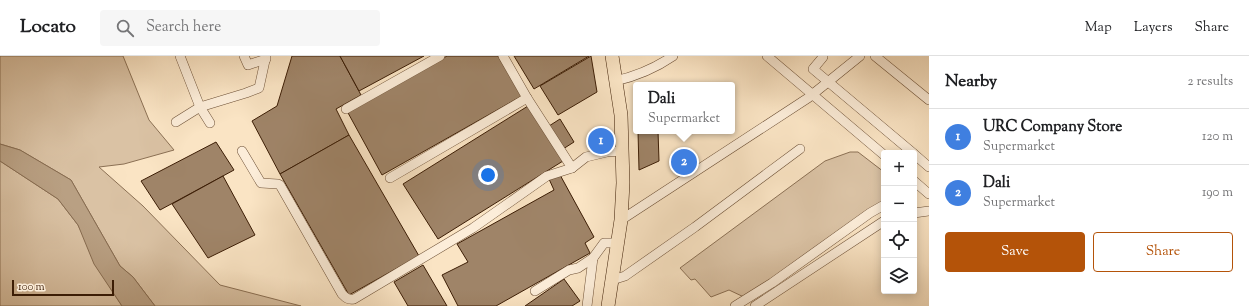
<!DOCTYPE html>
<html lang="en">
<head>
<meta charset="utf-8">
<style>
	body { margin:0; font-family:"Sorts Mill Goudy",serif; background:#f6f6f6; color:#202124 }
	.controls { position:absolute; right:12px; bottom:12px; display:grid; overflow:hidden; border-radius:4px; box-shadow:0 2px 10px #0003 }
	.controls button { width:36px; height:36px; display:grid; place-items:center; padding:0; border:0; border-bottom:1px solid #e0e0e0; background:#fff; color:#202124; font:20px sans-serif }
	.scale { position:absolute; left:12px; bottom:10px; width:102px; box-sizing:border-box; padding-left:4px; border:2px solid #3c1d05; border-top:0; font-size:11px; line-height:14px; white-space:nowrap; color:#3c1d05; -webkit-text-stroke:3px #fcedd9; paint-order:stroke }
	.you { position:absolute; left:488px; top:119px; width:14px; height:14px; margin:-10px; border:3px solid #fff; border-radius:50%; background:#1a73e8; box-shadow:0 0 0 6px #1a73e833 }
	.badge { display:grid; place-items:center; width:26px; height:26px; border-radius:50%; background:#b45309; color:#fff; font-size:13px; font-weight:700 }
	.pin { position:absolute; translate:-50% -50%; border:2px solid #fff; box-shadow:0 1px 4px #0006 }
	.popup { position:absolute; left:633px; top:26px; width:102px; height:52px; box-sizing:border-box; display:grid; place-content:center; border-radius:4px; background:#fff; filter:drop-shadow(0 1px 3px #0005); font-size:13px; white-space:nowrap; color:#757577 }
	.popup b { font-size:15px; color:#202124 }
	.popup::after { content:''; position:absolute; left:50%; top:100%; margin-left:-8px; border:8px solid transparent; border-top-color:#fff }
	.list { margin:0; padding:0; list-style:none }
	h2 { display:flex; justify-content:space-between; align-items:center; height:52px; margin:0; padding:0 16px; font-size:17px }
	h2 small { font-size:13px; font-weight:400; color:#757577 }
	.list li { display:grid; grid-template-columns:26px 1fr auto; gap:12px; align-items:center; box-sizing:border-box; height:56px; padding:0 16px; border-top:1px solid #e0e0e0 }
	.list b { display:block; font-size:15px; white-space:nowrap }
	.list p { margin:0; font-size:13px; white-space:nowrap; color:#757577 }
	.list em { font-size:13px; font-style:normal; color:#757577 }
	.actions { display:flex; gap:8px; padding:12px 16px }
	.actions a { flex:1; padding:9px 0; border:1px solid #b45309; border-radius:4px; text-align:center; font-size:14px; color:#b45309 }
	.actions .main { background:#b45309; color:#fff }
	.icon { flex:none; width:22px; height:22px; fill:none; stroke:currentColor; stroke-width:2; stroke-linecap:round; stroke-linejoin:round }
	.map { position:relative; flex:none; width:929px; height:250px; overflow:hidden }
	header { display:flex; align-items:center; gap:24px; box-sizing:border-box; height:56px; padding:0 20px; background:#fff; border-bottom:1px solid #e0e0e0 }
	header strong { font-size:19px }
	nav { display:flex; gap:22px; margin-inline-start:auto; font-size:14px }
	.search { width:280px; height:36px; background:#f6f6f6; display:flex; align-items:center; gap:10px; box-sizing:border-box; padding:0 14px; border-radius:4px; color:#757577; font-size:15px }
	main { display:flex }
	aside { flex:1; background:#fff }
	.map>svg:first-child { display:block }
</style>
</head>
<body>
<header>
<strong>Locato</strong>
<div class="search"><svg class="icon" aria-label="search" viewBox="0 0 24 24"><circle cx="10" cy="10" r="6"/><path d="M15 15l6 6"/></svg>Search here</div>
<nav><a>Map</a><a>Layers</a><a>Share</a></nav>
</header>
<main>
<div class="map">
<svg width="929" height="250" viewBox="0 0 929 250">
	<rect width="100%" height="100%" fill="#fae4c4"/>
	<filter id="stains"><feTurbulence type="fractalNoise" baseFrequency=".005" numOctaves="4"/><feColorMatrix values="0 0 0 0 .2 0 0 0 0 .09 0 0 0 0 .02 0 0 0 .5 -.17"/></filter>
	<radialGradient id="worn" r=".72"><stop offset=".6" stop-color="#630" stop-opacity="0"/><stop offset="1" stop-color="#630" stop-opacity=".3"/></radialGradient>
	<g fill="#dac2a4" stroke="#8b7054">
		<polygon points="0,0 123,0 149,64 174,94 124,108 99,111 143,150 220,229 301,250 155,250 133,221 120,210 71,124 20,94 0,88"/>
		<polygon points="850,96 858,96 884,116 884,146 746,242 729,234 711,241 695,223 691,224 680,212 825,105"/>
		<polygon points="0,105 58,143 78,169 112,235 122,250 0,250"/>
	</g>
	<polygon fill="#b9a083" stroke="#876c51" points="0,88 20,94 71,124 120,210 133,221 155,250 122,250 94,208 78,169 58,143 0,105"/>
	<g fill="#9f8468" stroke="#3c1d05">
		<polygon points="292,0 340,0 361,39 336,53 349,79 280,118 252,65 277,50"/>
		<polygon points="340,0 424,0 359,35"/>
		<polygon points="447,0 498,0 522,40 382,119 347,55"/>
		<polygon points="514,0 589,0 534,33"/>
		<polygon points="591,0 597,36 558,59 540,30"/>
		<polygon points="528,50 563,105 438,183 403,128"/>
		<polygon points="560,63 574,86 563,93 549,70"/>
		<polygon points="638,75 658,75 659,105 639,114"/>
		<polygon points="349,79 419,200 349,239 280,118"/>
		<polygon points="603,79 607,88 599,92 595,83"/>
		<polygon points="216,86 234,114 160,154 141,125"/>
		<polygon points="559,117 594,181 585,187 590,197 496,250 458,250 442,219 468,206 457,188 554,134 549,123"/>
		<polygon points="223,120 255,179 208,202 172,148"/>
		<polygon points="423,209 447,250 408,250 394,226"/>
		<polygon points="564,223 580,245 572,250 525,250"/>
	</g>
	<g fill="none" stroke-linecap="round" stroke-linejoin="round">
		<g stroke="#6c4f35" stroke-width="10">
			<g id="minor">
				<polyline points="180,0 200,51 210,67"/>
				<polyline points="244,0 248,9 266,3"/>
				<polyline points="503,0 527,42 572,112"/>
				<polyline points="767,0 884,99"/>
				<polyline points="875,0 929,44"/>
				<polyline points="823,1 813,13 913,97"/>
				<path d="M615,25C637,20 654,13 673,0"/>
				<polyline points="346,53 440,0"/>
				<polyline points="176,66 200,51 246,37 259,32 266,0"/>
				<path d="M242,95L261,127L278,128L280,129L342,238C346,242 348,244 354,243L473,172L547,120L572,112L586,101L607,96L623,95"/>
				<polyline points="914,98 929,111"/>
				<polyline points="390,122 527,42"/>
				<polyline points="914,125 929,138"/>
				<polyline points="914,157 929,155"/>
				<polyline points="621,164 808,42 860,0"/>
				<polyline points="612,224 625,220 695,171 800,93"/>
				<polyline points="535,235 569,214 578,212 593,202 604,187 618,187"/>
				<polyline points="587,250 593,202"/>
				<polyline points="735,250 772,227 870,157 884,149"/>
				<polyline points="755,250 884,165"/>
			</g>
		</g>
		<g stroke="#3c1d05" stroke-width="14">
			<polyline id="highway" points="608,250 621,164 623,127 621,59 612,0"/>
		</g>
		<use href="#minor" stroke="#fcedd9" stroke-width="9"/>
		<use href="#highway" stroke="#fae4c4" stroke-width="13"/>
	</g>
	<rect width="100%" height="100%" filter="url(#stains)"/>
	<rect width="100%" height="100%" fill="url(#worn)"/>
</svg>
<div class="controls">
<button>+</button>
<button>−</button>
<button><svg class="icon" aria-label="locate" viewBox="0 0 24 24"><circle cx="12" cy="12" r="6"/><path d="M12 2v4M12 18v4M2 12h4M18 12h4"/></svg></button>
<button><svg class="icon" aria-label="layers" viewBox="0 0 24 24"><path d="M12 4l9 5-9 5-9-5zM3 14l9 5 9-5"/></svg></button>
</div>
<div class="scale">100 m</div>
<div class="you"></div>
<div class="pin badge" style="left:601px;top:85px;background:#3f7fe0">1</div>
<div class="pin badge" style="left:684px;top:106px;background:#3f7fe0">2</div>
<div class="popup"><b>Dali</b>Supermarket</div>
</div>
<aside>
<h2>Nearby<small>2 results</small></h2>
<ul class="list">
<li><span class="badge" style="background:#3f7fe0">1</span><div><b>URC Company Store</b><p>Supermarket</p></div><em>120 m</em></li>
<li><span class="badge" style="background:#3f7fe0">2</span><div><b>Dali</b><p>Supermarket</p></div><em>190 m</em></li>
</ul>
<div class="actions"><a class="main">Save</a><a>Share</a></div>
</aside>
</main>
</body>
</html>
